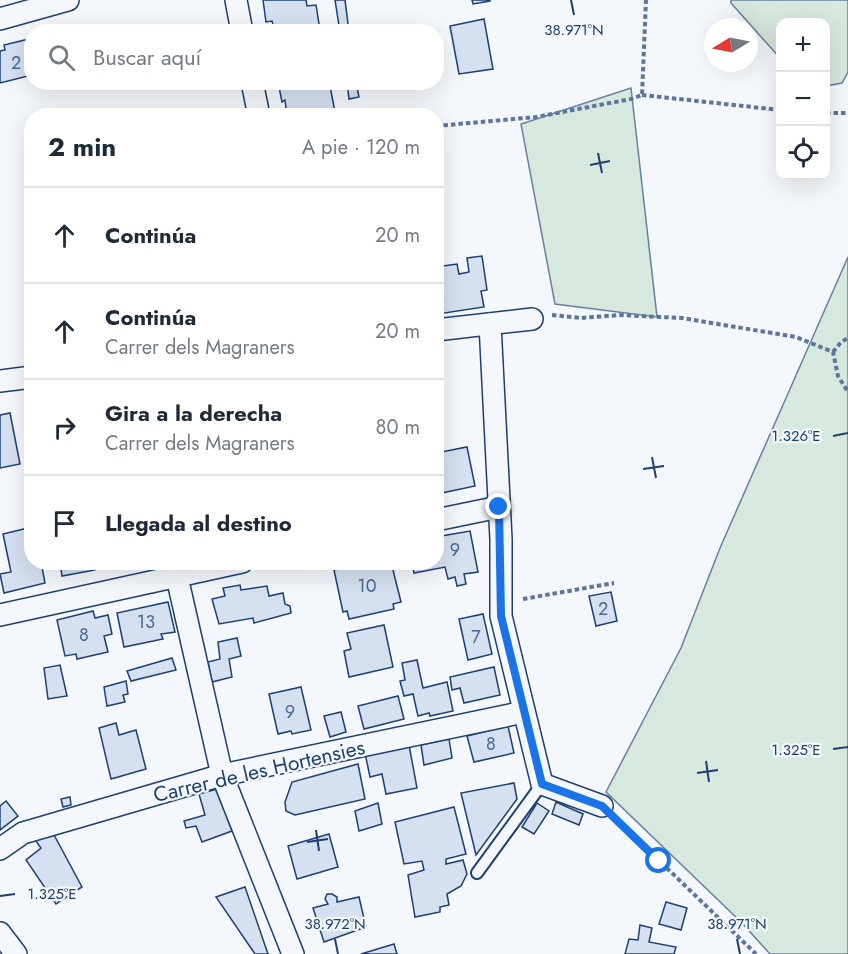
<!DOCTYPE html>
<html lang="es">
<head>
<meta charset="utf-8">
<style>
	body { margin:0; font-family:Jost,sans-serif; background:#f6f6f7; color:#1f2937 }
	.controls { position:absolute; right:18px; top:18px; display:grid; overflow:hidden; border-radius:12px; box-shadow:0 6px 24px #0002 }
	.controls button { width:54px; height:54px; display:grid; place-items:center; padding:0; border:0; border-bottom:2px solid #e0e1e3; background:#fff; color:#1f2937; font:30px sans-serif }
	.compass { position:absolute; left:704px; top:18px; width:54px; height:54px; border-radius:50%; background:#fff; box-shadow:0 6px 24px #0002; rotate:260deg }
	.stop { position:absolute; width:18px; height:18px; margin:-14px; border:4px solid #1a73e8; border-radius:50%; background:#fff }
	.stop.end { background:#1a73e8; border-color:#fff; box-shadow:0 2px 6px #0008 }
	.list { margin:0; padding:0; list-style:none }
	h2 { display:flex; justify-content:space-between; align-items:center; height:78px; margin:0; padding:0 24px; font-size:26px }
	h2 small { font-size:20px; font-weight:400; color:#747a83 }
	.list li { display:grid; grid-template-columns:39px 1fr auto; gap:18px; align-items:center; box-sizing:border-box; height:96px; padding:0 24px; border-top:2px solid #e0e1e3 }
	.list b { display:block; font-size:22px; white-space:nowrap }
	.list p { margin:0; font-size:20px; white-space:nowrap; color:#747a83 }
	.list em { font-size:20px; font-style:normal; color:#747a83 }
	.icon { flex:none; width:33px; height:33px; fill:none; stroke:currentColor; stroke-width:2; stroke-linecap:round; stroke-linejoin:round }
	.map { position:relative; flex:none; width:848px; height:954px; overflow:hidden }
	.search { position:absolute; background:#fff; box-shadow:0 6px 24px #0002; left:24px; top:24px; width:420px; height:66px; display:flex; align-items:center; gap:15px; box-sizing:border-box; padding:0 21px; border-radius:24px; color:#747a83; font-size:22px }
	.panel { position:absolute; background:#fff; box-shadow:0 6px 24px #0002; left:24px; top:108px; width:420px; height:462px; border-radius:24px }
	.map>svg:first-child { display:block }
</style>
</head>
<body>
<div class="map">
<svg width="848" height="954" viewBox="0 0 848 954">
	<rect width="100%" height="100%" fill="#f4f7fb"/>
	<g fill="#d7e8df" stroke="#687fa3" stroke-width="1.5">
		<polygon points="731,0 848,0 848,72 842,83 826,86 826,22 780,22 780,58 731,3"/>
		<polygon points="631,88 657,317 555,304 521,124"/>
		<polygon points="848,257 848,954 770,954 741,922 606,792 681,648 720,548"/>
	</g>
	<g fill="#d5e0f0" stroke="#1d3f73" stroke-width="1.5">
		<polygon points="263,0 306,0 307,6 316,5 320,30 275,32 272,21 266,22"/>
		<polygon points="335,0 345,0 349,32 340,32"/>
		<polygon points="472,0 490,0 490,1 473,4"/>
		<polygon points="484,19 493,69 459,74 450,26"/>
		<polygon points="29,39 32,50 32,75 0,83 0,51 5,50 4,45"/>
		<polygon points="278,82 321,82 322,88 330,86 335,112 316,116 287,116 285,100 282,102"/>
		<polygon points="347,82 356,82 359,97 349,99"/>
		<polygon points="482,256 487,290 481,291 484,307 438,314 436,267 457,264 459,274 469,272 467,258"/>
		<polygon points="10,413 20,464 0,468 0,415"/>
		<polygon points="467,447 475,486 437,494 436,453"/>
		<polygon points="32,527 32,562 41,562 45,583 4,593 0,574 11,572 3,534"/>
		<polygon points="470,531 478,572 464,574 466,584 457,586 455,577 448,579 445,567 414,573 412,562 436,562 436,537"/>
		<polygon points="60,562 94,562 95,570 62,576"/>
		<polygon points="114,562 135,562 115,566"/>
		<polygon points="337,562 391,562 401,602 393,604 394,609 349,619 347,611 343,612 334,570 339,569"/>
		<polygon points="240,585 241,590 267,586 269,596 283,593 285,604 290,606 291,613 254,623 253,618 219,624 212,599 225,596 223,588"/>
		<polygon points="611,592 617,621 596,626 589,596"/>
		<polygon points="168,602 175,632 161,634 163,639 124,647 117,613"/>
		<polygon points="93,611 95,618 108,615 112,634 104,636 108,652 77,659 76,654 65,656 57,620"/>
		<polygon points="483,614 492,654 468,660 459,619"/>
		<polygon points="384,625 393,667 349,677 344,651 351,649 347,633"/>
		<polygon points="237,638 241,656 229,659 232,677 212,682 208,662 220,659 218,642"/>
		<polygon points="172,658 176,670 131,681 127,671"/>
		<polygon points="417,660 423,688 447,682 453,711 430,716 429,713 418,716 413,694 404,696 400,681 405,680 402,663"/>
		<polygon points="60,665 67,696 48,699 44,668"/>
		<polygon points="494,667 500,695 464,703 460,688 452,690 450,677"/>
		<polygon points="126,681 128,694 123,695 125,702 107,706 104,687"/>
		<polygon points="301,687 311,730 292,734 291,731 278,734 269,694"/>
		<polygon points="398,696 404,719 364,729 358,706"/>
		<polygon points="341,712 346,732 330,737 324,716"/>
		<polygon points="116,723 119,735 136,730 146,769 111,779 99,728"/>
		<polygon points="508,726 514,753 474,762 467,736"/>
		<polygon points="449,739 452,758 424,765 421,745"/>
		<polygon points="409,745 417,788 386,794 382,774 370,777 365,753"/>
		<polygon points="358,764 365,799 295,815 286,811 285,802 292,782"/>
		<polygon points="514,783 517,799 476,855 461,793"/>
		<polygon points="217,789 232,831 202,842 196,826 186,828 184,821 205,815 199,794"/>
		<polygon points="70,797 71,805 63,807 61,799"/>
		<polygon points="6,801 18,816 0,830 0,806"/>
		<polygon points="556,802 583,814 579,825 552,814"/>
		<polygon points="378,803 382,824 359,831 355,811"/>
		<polygon points="537,803 549,811 534,834 522,827"/>
		<polygon points="454,807 466,854 446,859 446,864 463,860 467,874 461,886 447,894 449,905 440,907 440,912 415,917 408,875 424,870 422,861 404,864 395,822"/>
		<polygon points="53,833 82,887 56,904 26,860 41,848 33,837"/>
		<polygon points="329,834 338,867 297,879 288,846"/>
		<polygon points="245,887 268,954 255,954 216,897"/>
		<polygon points="327,894 332,894 337,897 337,902 359,897 366,927 324,942 313,908 328,904 325,899"/>
		<polygon points="666,902 687,908 681,930 659,924"/>
		<polygon points="640,925 652,928 649,942 676,947 674,954 625,954 629,939 638,940"/>
		<polygon points="394,944 397,954 361,954"/>
	</g>
	<g fill="none" stroke-linecap="round" stroke-linejoin="round">
		<g stroke="#1d3f73" stroke-width="14">
			<polyline id="lane" points="477,873 542,784"/>
		</g>
		<g stroke="#1d3f73" stroke-width="24">
			<g id="street">
				<polyline points="236,0 242,32"/>
				<polyline points="0,19 68,0"/>
				<polyline points="252,82 259,116"/>
				<polyline points="490,324 501,539 501,616 542,784 602,806"/>
				<polyline points="436,330 532,319"/>
				<polyline points="0,381 32,377"/>
				<polyline points="436,520 499,507"/>
				<polyline points="177,577 222,775 293,954"/>
				<polyline points="0,615 242,562"/>
				<polyline points="0,849 23,833 222,775 524,712"/>
				<polyline points="0,933 16,954"/>
			</g>
		</g>
		<g stroke="#5e769c" stroke-width="4" stroke-dasharray="4.5 3" stroke-linecap="butt">
			<polyline points="642,95 780,110"/>
			<polyline points="826,113 848,113"/>
			<polyline points="436,126 536,117 631,99 642,95 646,0"/>
			<polyline points="552,315 581,318 620,315 682,318 796,337 833,352 838,376 848,392"/>
			<polyline points="833,352 841,342 848,338"/>
			<polyline points="523,599 614,583"/>
			<polyline points="618,821 756,954"/>
		</g>
		<use href="#lane" stroke="#f4f7fb" stroke-width="10"/>
		<use href="#street" stroke="#f4f7fb" stroke-width="21"/>
	</g>
	<g fill="none" stroke-linecap="round" stroke-linejoin="round">
		<polyline stroke="#1a73e8" stroke-width="8" points="499,507 501,616 542,784 602,806 659,861"/>
	</g>
	<path fill="none" stroke="#1d3f73" stroke-width="2" d="M571,0L574,15M598,153L602,173M590,165L610,161M833,436L848,433M652,457L656,478M643,469L664,466M833,749L848,747M706,761L709,782M697,773L718,770M316,830L319,851M307,842L328,839M0,896L15,894M335,939L338,954M737,939L740,954"/>
	<g text-anchor="middle" dominant-baseline="central" stroke-width="4.5" stroke-linejoin="round" paint-order="stroke">
		<g font-size="18" fill="#4b6792">
			<text x="16" y="63">2</text>
			<text x="455" y="550">9</text>
			<text x="367" y="586">10</text>
			<text x="603" y="609">2</text>
			<text x="146" y="622">13</text>
			<text x="84" y="635">8</text>
			<text x="476" y="637">7</text>
			<text x="290" y="712">9</text>
			<text x="491" y="744">8</text>
		</g>
		<g font-size="21" fill="#1d3f73" stroke="#f4f7fb">
			<text transform="translate(259 771) rotate(-13)">Carrer de les Hortensies</text>
		</g>
	</g>
	<g font-size="15" text-anchor="middle" fill="#1d3f73" stroke="#f4f7fb" stroke-width="4.5" stroke-linejoin="round" paint-order="stroke">
		<text x="574" y="35">38.971°N</text>
		<text x="796" y="441">1.326°E</text>
		<text x="796" y="755">1.325°E</text>
		<text x="52" y="899">1.325°E</text>
		<text x="335" y="929">38.972°N</text>
		<text x="737" y="929">38.971°N</text>
	</g>
</svg>
<div class="controls">
<button>+</button>
<button>−</button>
<button><svg class="icon" aria-label="locate" viewBox="0 0 24 24"><circle cx="12" cy="12" r="6"/><path d="M12 2v4M12 18v4M2 12h4M18 12h4"/></svg></button>
</div>
<svg class="compass" viewBox="-18 -18 36 36"><path d="M0-13l5 13h-10z" fill="#e53935"/><path d="M0 13l5-13h-10z" fill="#747a83"/></svg>
<div class="stop" style="left:659px;top:861px"></div>
<div class="stop end" style="left:499px;top:507px"></div>
<div class="search"><svg class="icon" aria-label="search" viewBox="0 0 24 24"><circle cx="10" cy="10" r="6"/><path d="M15 15l6 6"/></svg>Buscar aquí</div>
<section class="panel">
<h2>2 min<small>A pie · 120 m</small></h2>
<ul class="list">
<li><svg class="icon" aria-label="ahead" viewBox="0 0 24 24"><path d="M12 20V5M6 11l6-6 6 6"/></svg><div><b>Continúa</b></div><em>20 m</em></li>
<li><svg class="icon" aria-label="ahead" viewBox="0 0 24 24"><path d="M12 20V5M6 11l6-6 6 6"/></svg><div><b>Continúa</b><p>Carrer dels Magraners</p></div><em>20 m</em></li>
<li><svg class="icon" aria-label="right" viewBox="0 0 24 24"><path d="M7 20v-9h11M14 6l5 5-5 5"/></svg><div><b>Gira a la derecha</b><p>Carrer dels Magraners</p></div><em>80 m</em></li>
<li><svg class="icon" aria-label="arrive" viewBox="0 0 24 24"><path d="M6 21V4h12l-3 4 3 4H6"/></svg><div><b>Llegada al destino</b></div></li>
</ul>
</section>
</div>
</body>
</html>
